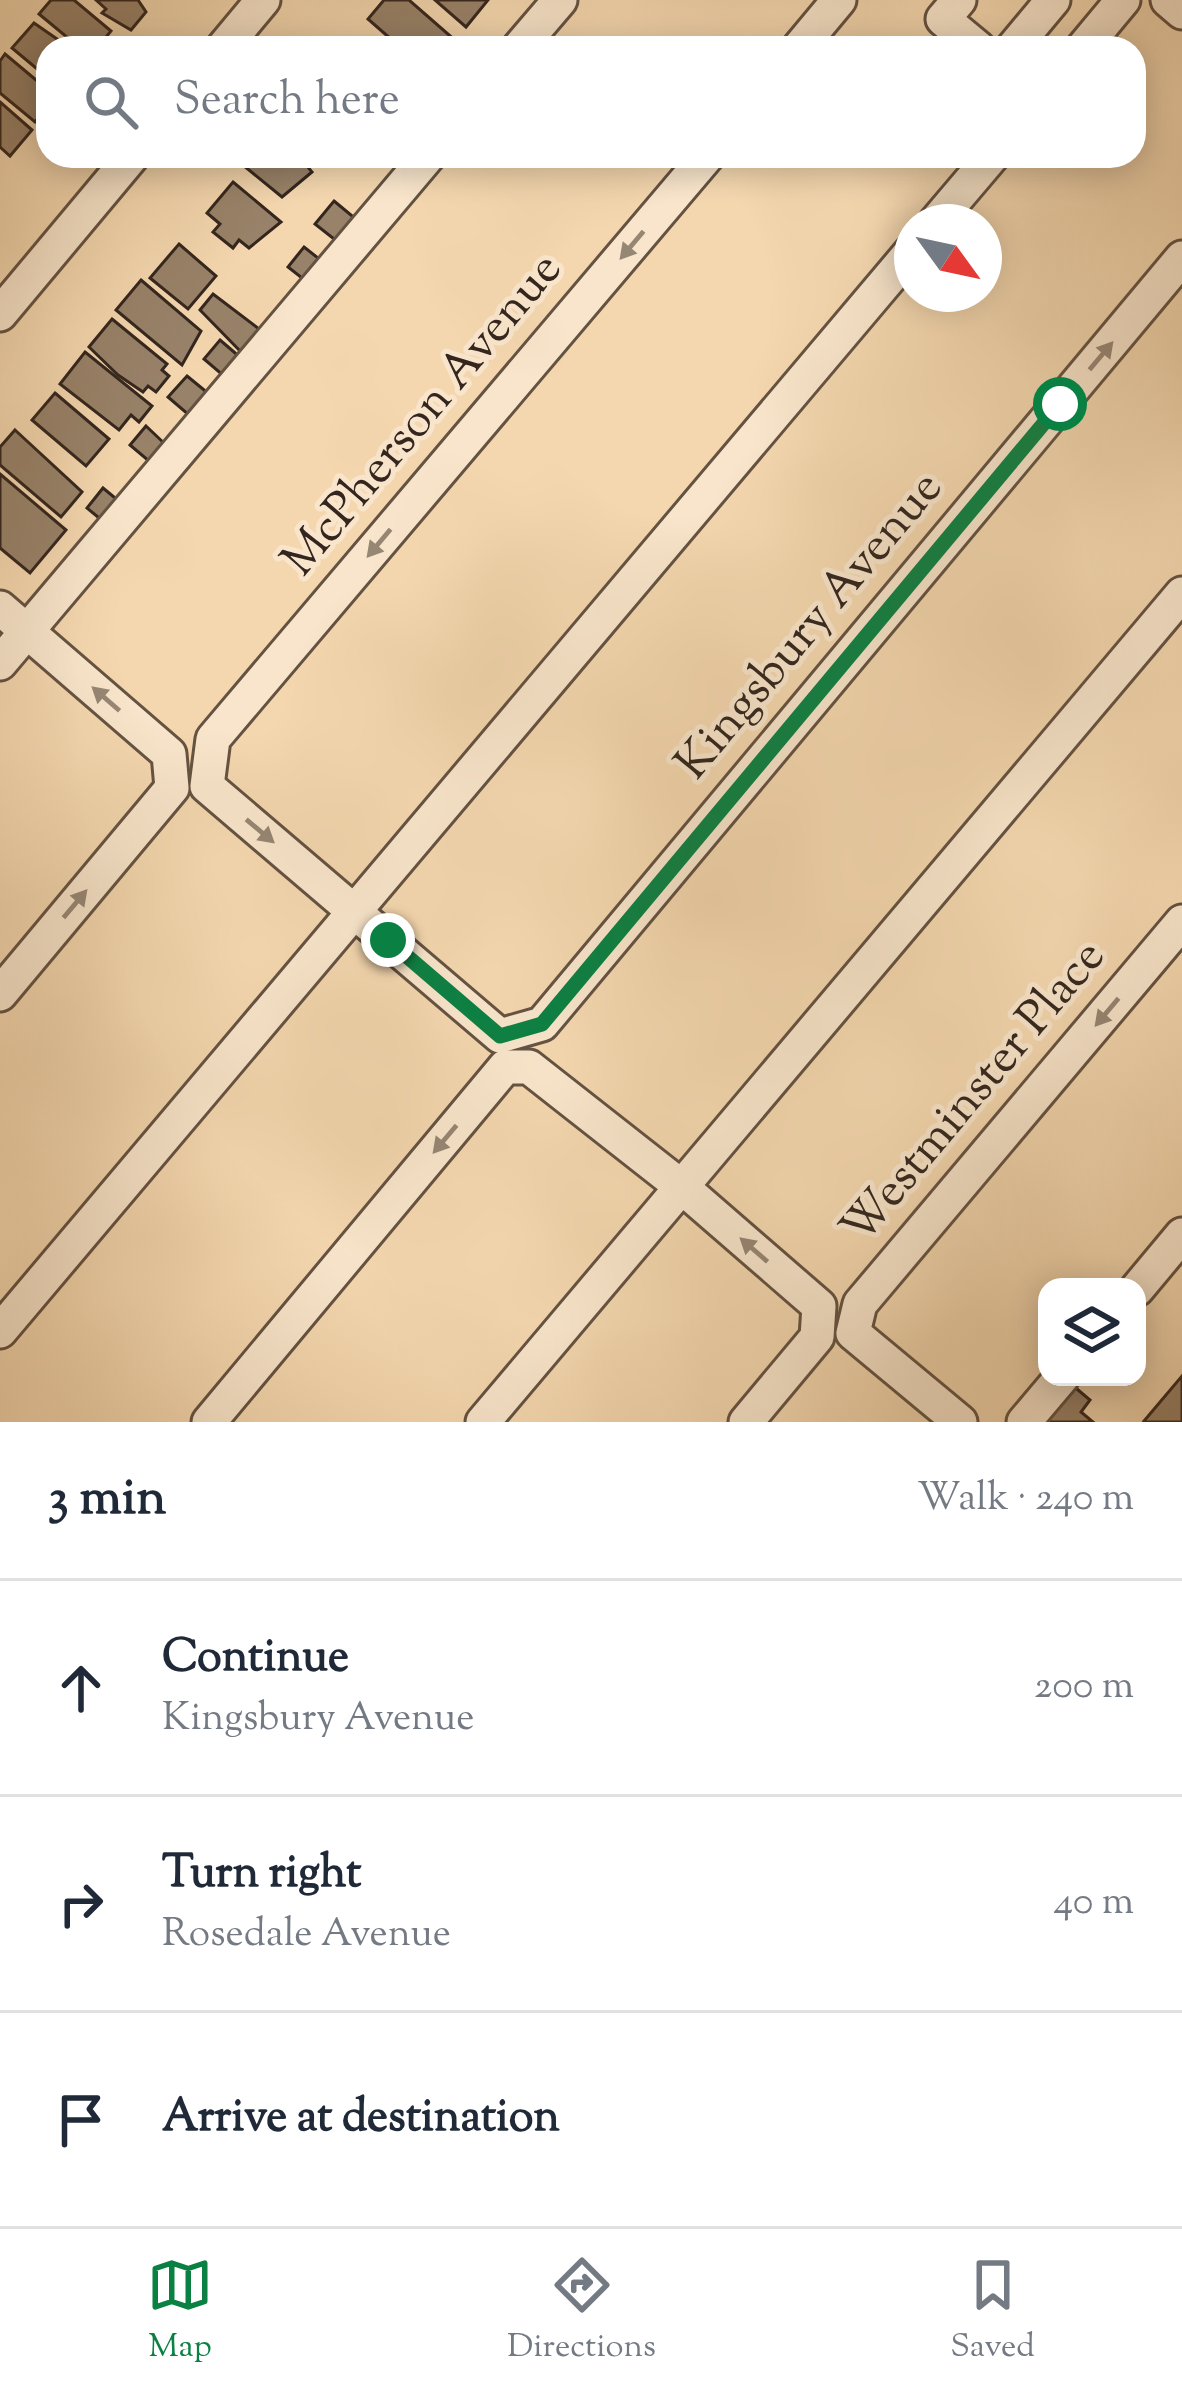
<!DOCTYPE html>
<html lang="en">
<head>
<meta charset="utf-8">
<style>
	body { margin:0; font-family:"Sorts Mill Goudy",serif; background:#f6f6f7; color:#1f2937 }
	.controls { position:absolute; right:36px; bottom:36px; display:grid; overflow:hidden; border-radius:24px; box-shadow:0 6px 30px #0003 }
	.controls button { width:108px; height:108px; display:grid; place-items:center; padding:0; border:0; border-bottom:3px solid #e0e1e3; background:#fff; color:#1f2937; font:60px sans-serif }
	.compass { position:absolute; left:894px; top:204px; width:108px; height:108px; border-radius:50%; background:#fff; box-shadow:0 6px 30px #0003; rotate:123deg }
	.stop { position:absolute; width:36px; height:36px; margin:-27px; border:9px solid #0b8043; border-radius:50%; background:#fff }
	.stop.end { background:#0b8043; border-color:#fff; box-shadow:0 3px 12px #0008 }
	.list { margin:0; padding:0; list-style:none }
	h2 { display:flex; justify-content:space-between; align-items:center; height:156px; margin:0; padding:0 48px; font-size:51px }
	h2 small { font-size:39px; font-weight:400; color:#747a83 }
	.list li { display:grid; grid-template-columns:78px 1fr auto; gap:36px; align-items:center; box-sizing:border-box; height:216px; padding:0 48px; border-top:3px solid #e0e1e3 }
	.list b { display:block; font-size:45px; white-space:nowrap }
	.list p { margin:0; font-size:39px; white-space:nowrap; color:#747a83 }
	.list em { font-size:39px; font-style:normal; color:#747a83 }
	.icon { flex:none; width:66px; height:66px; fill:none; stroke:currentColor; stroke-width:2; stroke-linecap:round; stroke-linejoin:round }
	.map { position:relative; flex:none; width:1182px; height:1422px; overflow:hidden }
	.search { position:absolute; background:#fff; box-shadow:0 6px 30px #0003; left:36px; right:36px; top:36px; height:132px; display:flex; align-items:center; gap:30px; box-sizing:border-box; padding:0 42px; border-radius:36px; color:#747a83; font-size:45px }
	.sheet { height:804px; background:#fff }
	nav { display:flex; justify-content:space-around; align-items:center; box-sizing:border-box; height:168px; border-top:3px solid #e0e1e3; background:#fff; font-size:33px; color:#747a83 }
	nav a { display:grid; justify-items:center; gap:6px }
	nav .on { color:#0b8043 }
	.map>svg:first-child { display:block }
</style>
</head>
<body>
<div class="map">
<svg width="1182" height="1422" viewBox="0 0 1182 1422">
	<rect width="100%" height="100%" fill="#f4d7af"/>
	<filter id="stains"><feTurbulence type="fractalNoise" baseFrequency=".00167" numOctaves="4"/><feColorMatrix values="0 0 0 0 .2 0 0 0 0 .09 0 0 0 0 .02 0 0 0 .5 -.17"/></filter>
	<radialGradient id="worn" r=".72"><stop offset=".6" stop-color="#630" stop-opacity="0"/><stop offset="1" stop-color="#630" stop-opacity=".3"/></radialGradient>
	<g fill="#988269" stroke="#34261e" stroke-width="3">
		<polygon points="51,0 74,0 111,31 97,48 80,48 39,14"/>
		<polygon points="96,0 138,0 146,12 131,30 102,13 106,9"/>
		<polygon points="384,0 409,0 464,48 401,48 368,19"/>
		<polygon points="435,0 488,0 466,27"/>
		<polygon points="34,23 70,48 48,48 48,78 12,48"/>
		<polygon points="5,54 48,90 48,106 35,122 0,93 0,61"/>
		<polygon points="0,102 32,130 10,156 0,147"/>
		<polygon points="242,156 299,156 312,172 282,197 238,161"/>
		<polygon points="233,182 281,222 249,248 239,240 233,248 213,232 220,224 207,213"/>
		<polygon points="334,201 357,220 339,243 315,224"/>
		<polygon points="179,244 216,276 188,309 150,278"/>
		<polygon points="304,247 323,262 307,282 288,267"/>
		<polygon points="141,280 201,331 182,365 116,310"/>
		<polygon points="213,294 263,332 244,355 200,310"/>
		<polygon points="112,319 167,364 162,370 169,376 156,392 148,386 143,392 118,375 89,347"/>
		<polygon points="220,340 241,358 225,377 204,359"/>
		<polygon points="85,352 152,406 139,422 131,415 119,430 60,384"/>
		<polygon points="187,376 209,394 190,416 168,397"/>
		<polygon points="55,393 109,439 86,466 32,420"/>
		<polygon points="146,426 165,444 150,462 130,445"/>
		<polygon points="15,430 82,492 61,517 0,465 0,447"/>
		<polygon points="0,474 66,530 30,573 0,548"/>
		<polygon points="103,488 120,502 104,522 87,508"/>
		<polygon points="1182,1376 1182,1422 1146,1422 1144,1421"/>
		<polygon points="1071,1384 1090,1400 1081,1412 1093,1422 1038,1422"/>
	</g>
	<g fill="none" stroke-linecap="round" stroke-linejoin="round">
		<g stroke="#645242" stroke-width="39">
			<g id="minor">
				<polyline points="959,0 943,19 978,48"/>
				<polyline points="1168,0 1182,12"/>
				<polyline points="223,48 263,0"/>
				<polyline points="519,48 560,0"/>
				<polyline points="799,48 839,0"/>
				<polyline points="1013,48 1053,0"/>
				<polyline points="1083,48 1123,0"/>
				<polyline points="707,156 213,739 207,786 500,1036 542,1024 1182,258"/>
				<polyline points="936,222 992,156"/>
				<polyline points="0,314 132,156"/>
				<polyline points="0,608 169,754 172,788 0,994"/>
				<polyline points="0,663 428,156"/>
				<polyline points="1137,1289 1182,1235"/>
				<polyline points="0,1331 912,251"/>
				<polyline points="209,1422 505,1067 529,1067 683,1188 819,1306 817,1337 746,1422"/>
				<polyline points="483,1422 1182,594"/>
				<polyline points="960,1422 853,1333 860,1304 1182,922"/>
				<polyline points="1024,1422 1062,1377"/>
			</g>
		</g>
		<use href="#minor" stroke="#f8e5cb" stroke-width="33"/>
	</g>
	<defs><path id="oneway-solid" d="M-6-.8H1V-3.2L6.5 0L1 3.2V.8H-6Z" transform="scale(3)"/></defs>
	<g fill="#968674">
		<use href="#oneway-solid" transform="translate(632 245) rotate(130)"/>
		<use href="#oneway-solid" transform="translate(1101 356) rotate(-50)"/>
		<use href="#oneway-solid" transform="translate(379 543) rotate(130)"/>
		<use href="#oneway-solid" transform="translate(106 699) rotate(-139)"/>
		<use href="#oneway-solid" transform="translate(260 831) rotate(40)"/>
		<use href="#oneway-solid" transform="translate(75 904) rotate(-50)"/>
		<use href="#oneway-solid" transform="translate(1107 1012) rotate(130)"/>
		<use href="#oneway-solid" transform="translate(445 1139) rotate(130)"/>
		<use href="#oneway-solid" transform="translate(754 1250) rotate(-139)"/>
	</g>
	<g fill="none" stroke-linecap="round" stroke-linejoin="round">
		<polyline stroke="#0b8043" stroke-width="15" points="388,940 500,1036 542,1024 1060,404"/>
	</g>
	<g text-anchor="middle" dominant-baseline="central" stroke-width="10" stroke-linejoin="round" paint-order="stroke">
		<g font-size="48" fill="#34261e" stroke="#f8e5cb">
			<text transform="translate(424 416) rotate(-50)">McPherson Avenue</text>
			<text transform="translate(811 627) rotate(-50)">Kingsbury Avenue</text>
			<text transform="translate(975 1094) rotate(-50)">Westminster Place</text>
		</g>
	</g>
	<rect width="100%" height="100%" filter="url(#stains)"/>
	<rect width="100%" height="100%" fill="url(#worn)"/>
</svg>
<div class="controls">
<button><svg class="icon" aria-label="layers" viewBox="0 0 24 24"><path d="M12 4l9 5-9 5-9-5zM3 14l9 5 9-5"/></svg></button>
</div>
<svg class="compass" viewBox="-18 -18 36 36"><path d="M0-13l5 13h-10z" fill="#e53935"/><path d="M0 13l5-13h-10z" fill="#747a83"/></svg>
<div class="stop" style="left:1060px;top:404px"></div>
<div class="stop end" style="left:388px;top:940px"></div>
<div class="search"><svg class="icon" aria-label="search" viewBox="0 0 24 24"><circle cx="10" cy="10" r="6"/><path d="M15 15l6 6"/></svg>Search here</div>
</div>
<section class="sheet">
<h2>3 min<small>Walk · 240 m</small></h2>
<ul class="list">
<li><svg class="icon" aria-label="ahead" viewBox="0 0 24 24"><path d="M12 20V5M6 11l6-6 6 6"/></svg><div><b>Continue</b><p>Kingsbury Avenue</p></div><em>200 m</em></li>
<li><svg class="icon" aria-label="right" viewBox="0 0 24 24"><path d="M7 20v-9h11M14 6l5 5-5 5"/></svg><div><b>Turn right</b><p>Rosedale Avenue</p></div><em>40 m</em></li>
<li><svg class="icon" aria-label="arrive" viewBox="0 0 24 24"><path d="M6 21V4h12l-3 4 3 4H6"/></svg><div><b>Arrive at destination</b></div></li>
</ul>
</section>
<nav>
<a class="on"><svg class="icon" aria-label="map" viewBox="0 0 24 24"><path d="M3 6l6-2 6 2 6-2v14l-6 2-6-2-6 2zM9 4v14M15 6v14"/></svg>Map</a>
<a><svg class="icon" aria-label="directions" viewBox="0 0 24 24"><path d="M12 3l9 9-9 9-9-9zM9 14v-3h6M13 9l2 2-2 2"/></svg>Directions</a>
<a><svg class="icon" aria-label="saved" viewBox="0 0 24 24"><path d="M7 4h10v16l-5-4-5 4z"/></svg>Saved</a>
</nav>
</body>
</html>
